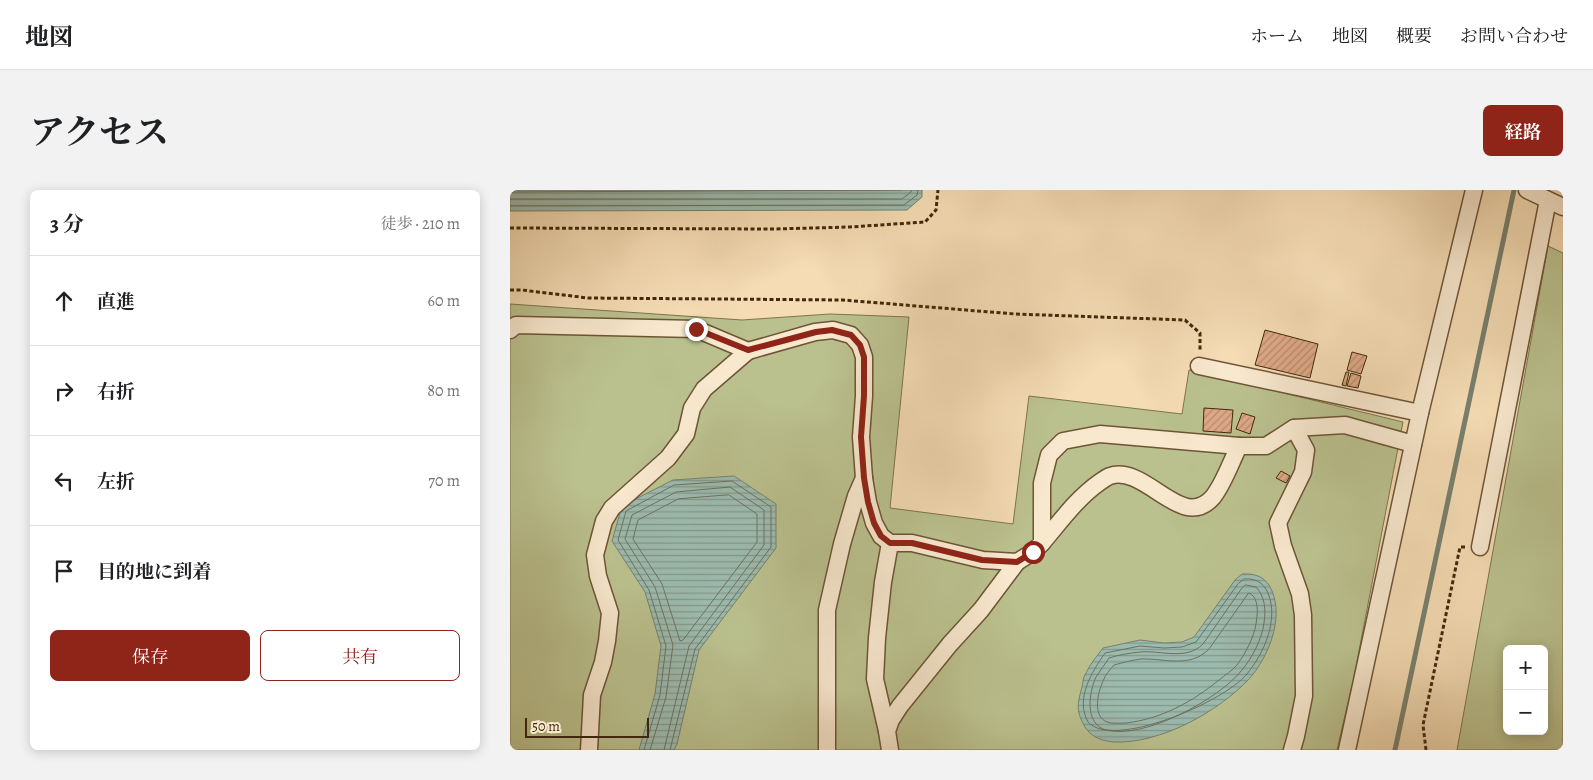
<!DOCTYPE html>
<html lang="ja">
<head>
<meta charset="utf-8">
<style>
	body { margin:0; font-family:Alegreya,"Noto Serif JP",serif; background:#f2f2f2; color:#202124 }
	.controls { position:absolute; right:15px; bottom:15px; display:grid; overflow:hidden; border-radius:8px; box-shadow:0 2px 12px #0003 }
	.controls button { width:45px; height:45px; display:grid; place-items:center; padding:0; border:0; border-bottom:1px solid #e0e0e0; background:#fff; color:#202124; font:25px sans-serif }
	.scale { position:absolute; left:15px; bottom:12px; width:124px; box-sizing:border-box; padding-left:5px; border:2px solid #41280c; border-top:0; font-size:14px; line-height:18px; white-space:nowrap; color:#41280c; -webkit-text-stroke:4px #f8e8ce; paint-order:stroke }
	.stop { position:absolute; width:15px; height:15px; margin:-11px; border:4px solid #8f2418; border-radius:50%; background:#fff }
	.stop.end { background:#8f2418; border-color:#fff; box-shadow:0 1px 5px #0008 }
	.list { margin:0; padding:0; list-style:none }
	h2 { display:flex; justify-content:space-between; align-items:center; height:65px; margin:0; padding:0 20px; font-size:21px }
	h2 small { font-size:16px; font-weight:400; color:#757577 }
	.list li { display:grid; grid-template-columns:32px 1fr auto; gap:15px; align-items:center; box-sizing:border-box; height:90px; padding:0 20px; border-top:1px solid #e0e0e0 }
	.list b { display:block; font-size:19px; white-space:nowrap }
	.list em { font-size:16px; font-style:normal; color:#757577 }
	.actions { display:flex; gap:10px; padding:15px 20px }
	.actions a { flex:1; padding:11px 0; border:1px solid #8f2418; border-radius:8px; text-align:center; font-size:18px; color:#8f2418 }
	.actions .main { background:#8f2418; color:#fff }
	.icon { flex:none; width:28px; height:28px; fill:none; stroke:currentColor; stroke-width:2; stroke-linecap:round; stroke-linejoin:round }
	.map { position:relative; flex:none; width:1053px; height:560px; overflow:hidden; border-radius:8px }
	header { display:flex; align-items:center; gap:30px; box-sizing:border-box; height:70px; padding:0 25px; background:#fff; border-bottom:1px solid #e0e0e0 }
	header strong { font-size:24px }
	nav { display:flex; gap:28px; margin-inline-start:auto; font-size:18px }
	.intro { display:flex; align-items:center; justify-content:space-between; box-sizing:border-box; height:120px; padding:0 30px }
	h1 { margin:0; font-size:35px }
	.button { padding:12px 22px; border-radius:8px; background:#8f2418; color:#fff; font-size:18px; font-weight:700 }
	main { display:flex; gap:30px; padding:0 30px }
	aside { flex:1; background:#fff; border-radius:8px; box-shadow:0 2px 12px #0003 }
	.map>svg:first-child { display:block }
</style>
</head>
<body>
<header>
<strong>地図</strong>
<nav><a>ホーム</a><a>地図</a><a>概要</a><a>お問い合わせ</a></nav>
</header>
<div class="intro"><h1>アクセス</h1><a class="button">経路</a></div>
<main>
<aside>
<h2>3 分<small>徒歩 · 210 m</small></h2>
<ul class="list">
<li><svg class="icon" aria-label="ahead" viewBox="0 0 24 24"><path d="M12 20V5M6 11l6-6 6 6"/></svg><div><b>直進</b></div><em>60 m</em></li>
<li><svg class="icon" aria-label="right" viewBox="0 0 24 24"><path d="M7 20v-9h11M14 6l5 5-5 5"/></svg><div><b>右折</b></div><em>80 m</em></li>
<li><svg class="icon" aria-label="left" viewBox="0 0 24 24"><path d="M17 20v-9H6M10 6l-5 5 5 5"/></svg><div><b>左折</b></div><em>70 m</em></li>
<li><svg class="icon" aria-label="arrive" viewBox="0 0 24 24"><path d="M6 21V4h12l-3 4 3 4H6"/></svg><div><b>目的地に到着</b></div></li>
</ul>
<div class="actions"><a class="main">保存</a><a>共有</a></div>
</aside>
<div class="map">
<svg width="1053" height="560" viewBox="0 0 1053 560">
	<defs>
		<pattern id="water-rules" width="6" height="5" patternUnits="userSpaceOnUse" patternTransform="scale(1.25)"><rect width="6" height="5" fill="#9cbbaf"/><path d="M0 2.5h6" fill="none" stroke="#81988d"/></pattern>
		<pattern id="building-hatch" width="6" height="6" patternUnits="userSpaceOnUse" patternTransform="scale(1.25)"><rect width="6" height="6" fill="#dfa987"/><path d="M-1 1l2-2M0 6l6-6M5 7l2-2" fill="none" stroke="#b68a6d"/></pattern>
	</defs>
	<rect width="100%" height="100%" fill="#f5dcb4"/>
	<filter id="stains"><feTurbulence type="fractalNoise" baseFrequency=".004" numOctaves="4"/><feColorMatrix values="0 0 0 0 .2 0 0 0 0 .09 0 0 0 0 .02 0 0 0 .5 -.17"/></filter>
	<radialGradient id="worn" r=".72"><stop offset=".6" stop-color="#630" stop-opacity="0"/><stop offset="1" stop-color="#630" stop-opacity=".3"/></radialGradient>
	<g fill="#bac18e" stroke="#7e744d" fill-rule="evenodd">
		<path d="M1038,56L1053,63V560H947ZM997,459H1034V541H997Z"/>
		<polygon points="0,114 232,130 320,124 399,127 380,318 503,334 519,206 672,224 679,180 893,232 844,487 827,560 0,560"/>
	</g>
	<g fill="url(#water-rules)" stroke="#78806e">
		<polygon points="0,0 412,0 412,7 397,20 0,21"/>
		<polygon points="224,286 266,314 266,358 189,460 167,554 164,560 129,560 145,504 151,456 135,402 102,351 112,316 163,290"/>
		<path d="M732,384C747,383 757,388 762,401C774,429 758,468 739,489C708,522 650,554 604,552C593,551 582,548 575,537C566,521 567,515 572,497C573,493 573,487 576,483C580,474 587,466 593,458L630,450L654,453L672,452L684,447L725,390Z"/>
	</g>
	<g fill="none" stroke-linecap="round" stroke-linejoin="round">
		<g stroke="#6e725e" stroke-width="1">
			<polyline points="0,2 392,0"/>
			<polyline points="0,9 392,9 401,2 401,0"/>
			<polyline points="0,16 394,15 407,5 408,0"/>
			<polygon points="219,305 247,324 247,352 173,450 170,451 152,394 123,349 128,330 168,309"/>
			<path d="M734,389C745,388 753,392 758,403C769,430 754,463 737,484C714,512 603,560 578,532C565,508 582,482 595,463L630,456L654,458L672,457L686,452L728,394Z"/>
			<path d="M736,395L746,397C755,407 756,419 754,433C752,449 742,468 732,480C709,509 634,550 596,540C574,534 579,502 586,487C590,481 595,474 599,468C608,465 620,463 630,462C651,460 676,471 693,454L732,398Z"/>
			<path d="M739,403C747,406 748,418 747,426C746,444 737,461 727,475C722,481 715,485 709,490C682,512 651,529 616,533C611,533 602,534 597,532C582,526 588,502 593,491C595,485 600,480 604,475C612,473 622,470 631,469C654,468 680,479 699,459Z"/>
			<polyline points="134,560 150,505 156,456 139,400 108,350 116,321 164,295 222,291 261,317 261,357 185,459 160,560"/>
			<polyline points="140,560 156,507 163,455 145,397 115,349 122,325 166,302 220,297 254,320 254,355 179,456 154,560"/>
		</g>
		<polyline stroke="#78806e" stroke-width="5" points="885,560 1004,0"/>
	</g>
	<g fill="url(#building-hatch)" stroke="#41280c">
		<polygon points="755,140 808,154 800,188 745,175"/>
		<polygon points="842,162 857,166 851,184 837,180"/>
		<polygon points="836,182 839,182 836,196 832,195"/>
		<polygon points="841,183 851,186 848,198 837,196"/>
		<polygon points="694,218 723,220 721,243 693,241"/>
		<polygon points="732,223 745,227 740,244 726,239"/>
		<polygon points="771,281 780,286 776,293 766,288"/>
	</g>
	<g fill="none" stroke-linecap="round" stroke-linejoin="round">
		<g stroke="#6e5536" stroke-width="19">
			<g id="minor">
				<polyline points="1017,0 1053,17"/>
				<polyline points="0,140 6,135 186,139 238,161 305,142 323,140 341,145 350,155 354,167 354,206 351,247 354,288 358,312 364,333 371,346 380,353 402,353 473,370 507,372 523,362 532,353 532,293 539,265 553,251 590,244 729,256 756,256 784,238 835,235 903,254"/>
				<polyline points="689,176 910,223"/>
				<path d="M532,353C550,332 567,308 590,292C593,290 597,287 600,286C636,274 672,343 703,307C714,293 721,272 729,256"/>
				<polyline points="970,357 1038,10"/>
				<polyline points="377,541 365,489 367,448 373,392 380,353"/>
				<polyline points="79,560 82,505 93,472 97,451 100,423 88,386 85,365 94,331 102,318 158,268 176,244 182,218 194,199 238,161"/>
				<polyline points="317,560 317,420 332,354 346,306 354,288"/>
				<polyline points="380,560 377,541 381,530 390,516 440,454 471,420 507,372"/>
				<polyline points="782,560 786,546 794,506 793,425 790,404 773,356 768,333 793,282 796,260 784,238"/>
				<polyline points="837,560 910,223 964,0"/>
			</g>
		</g>
		<g stroke="#41280c" stroke-width="3" stroke-dasharray="4 2.5" stroke-linecap="butt">
			<polyline points="0,38 264,39 340,37 415,32 426,20 428,0"/>
			<polyline points="0,100 12,100 78,108 333,110 505,124 675,130 690,143 690,160"/>
			<polyline points="916,560 913,535 950,357 955,357"/>
		</g>
		<use href="#minor" stroke="#f8e8ce" stroke-width="16"/>
	</g>
	<g fill="none" stroke-linecap="round" stroke-linejoin="round">
		<polyline stroke="#8f2418" stroke-width="6" points="186,139 238,160 306,142 322,140 341,145 350,155 354,167 354,206 351,247 354,288 358,312 364,333 371,346 380,353 402,353 472,370 507,372 523,362"/>
	</g>
	<rect width="100%" height="100%" filter="url(#stains)"/>
	<rect width="100%" height="100%" fill="url(#worn)"/>
</svg>
<div class="controls">
<button>+</button>
<button>−</button>
</div>
<div class="scale">50 m</div>
<div class="stop" style="left:523px;top:362px"></div>
<div class="stop end" style="left:186px;top:139px"></div>
</div>
</main>
</body>
</html>
